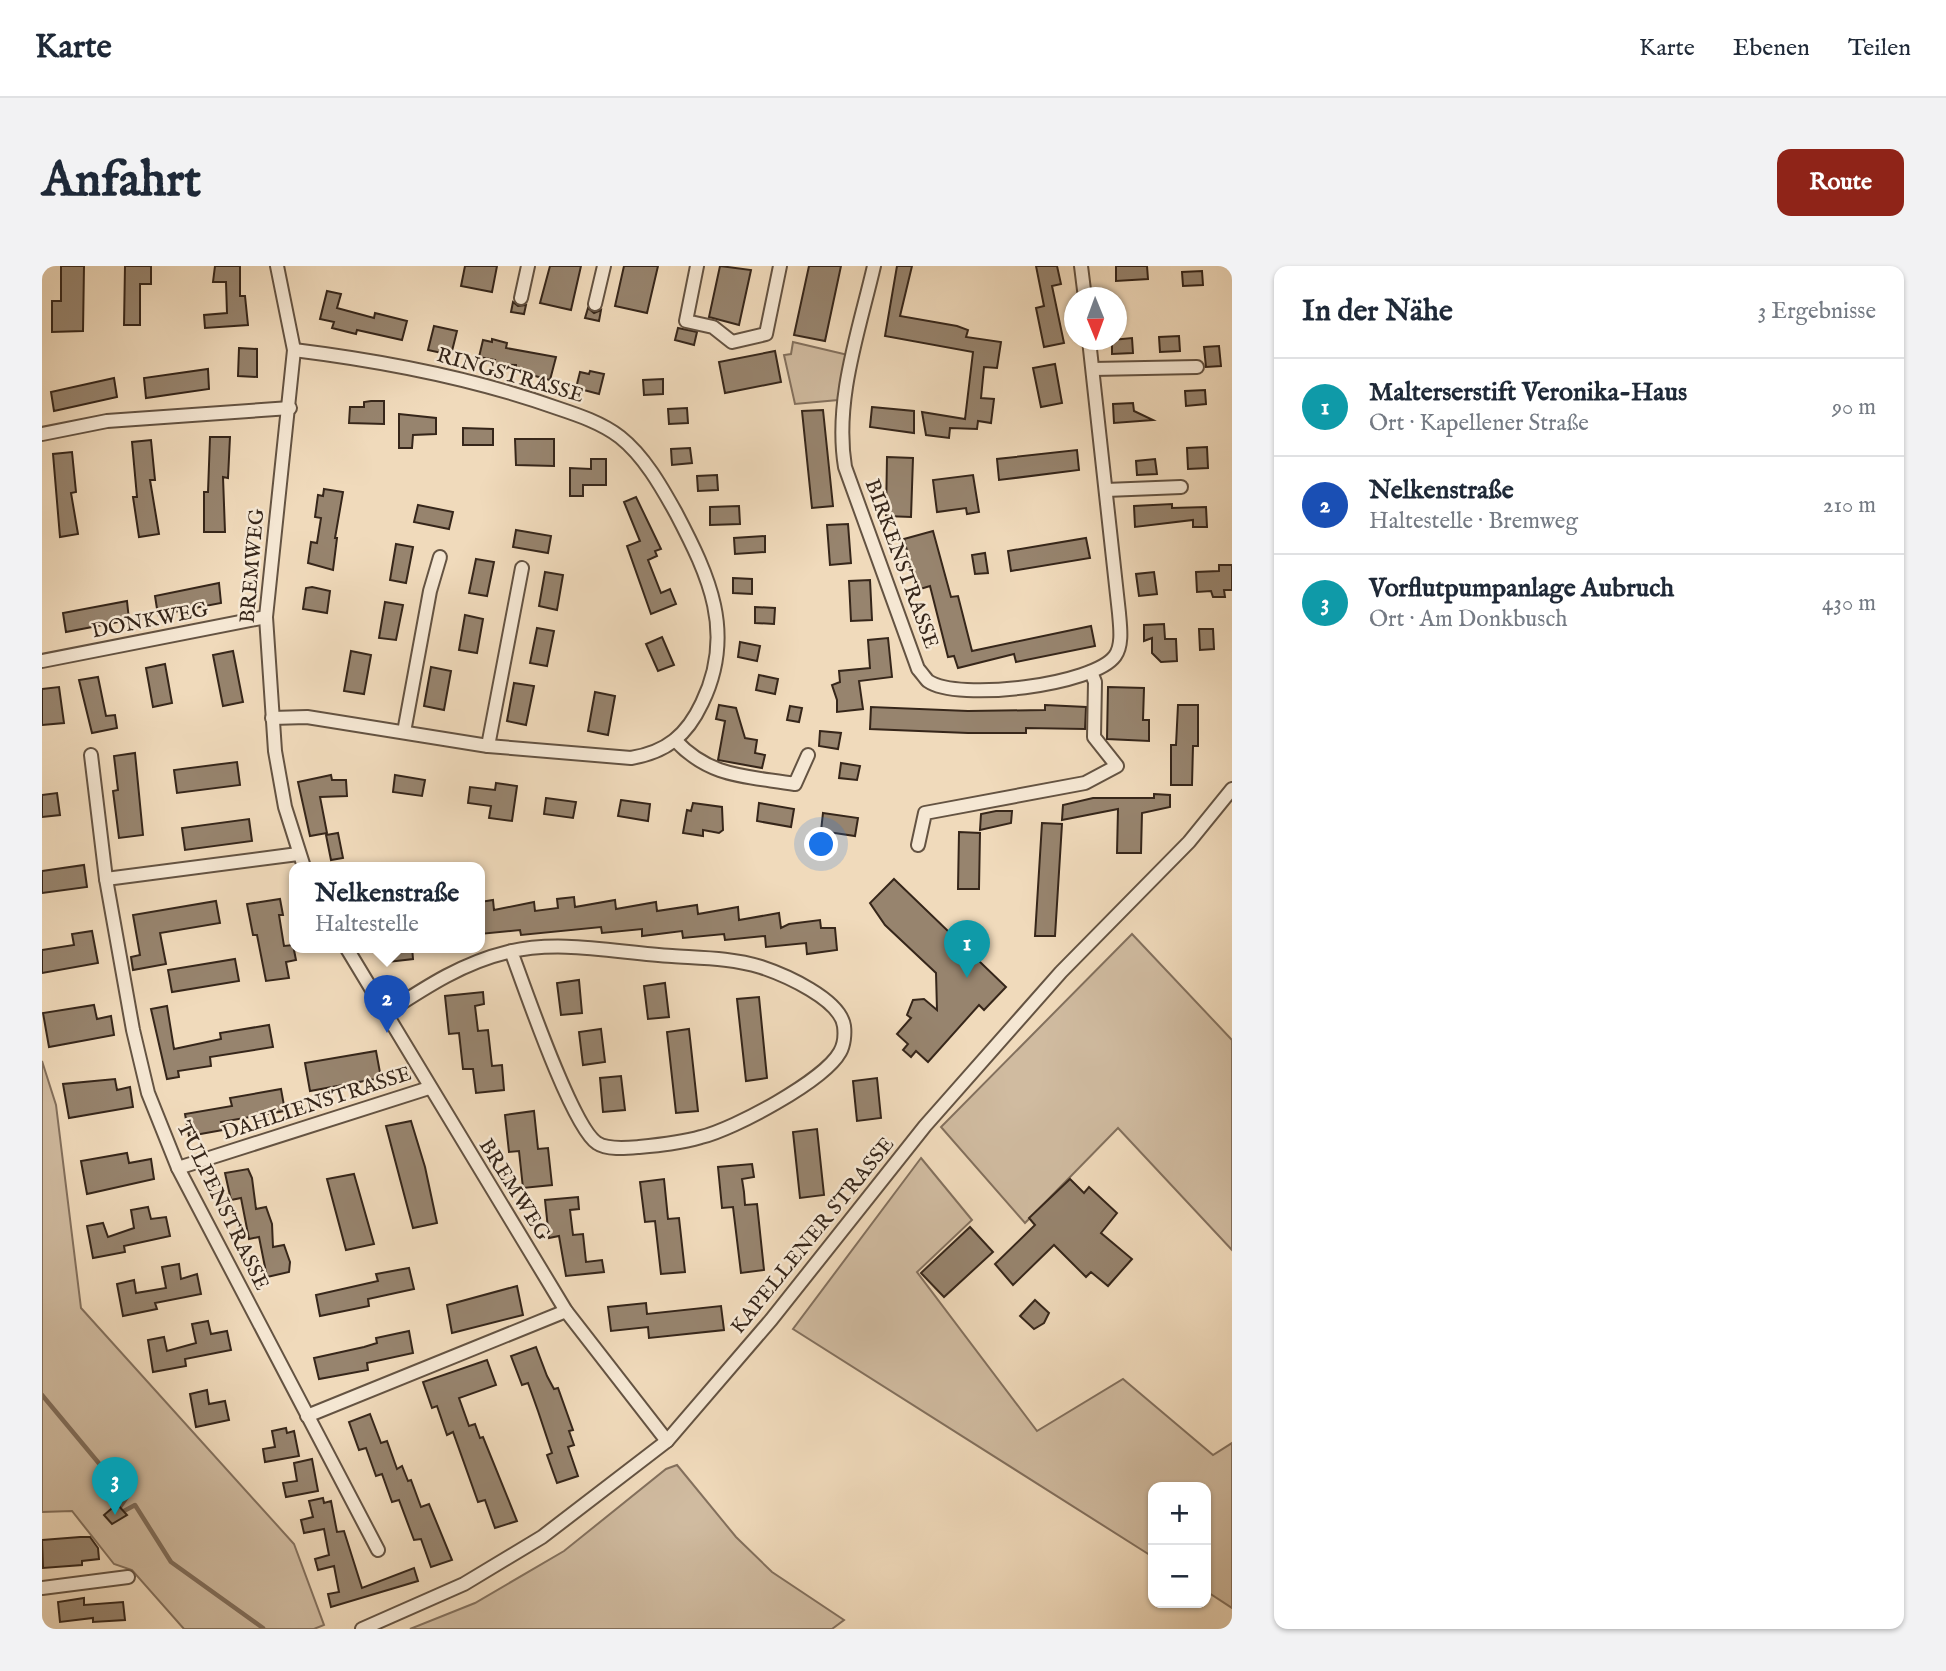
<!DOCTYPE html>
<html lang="de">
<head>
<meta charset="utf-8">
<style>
	body { margin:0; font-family:"IM FELL English",serif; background:#f2f2f3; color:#1f2937 }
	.controls { position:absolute; right:21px; bottom:21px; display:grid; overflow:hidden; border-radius:14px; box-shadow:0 2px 5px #0004 }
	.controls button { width:63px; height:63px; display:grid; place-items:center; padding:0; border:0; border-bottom:2px solid #e0e1e3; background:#fff; color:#1f2937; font:35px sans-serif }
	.compass { position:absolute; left:1022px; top:21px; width:63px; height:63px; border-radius:50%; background:#fff; box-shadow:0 2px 5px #0004; rotate:179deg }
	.you { position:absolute; left:780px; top:579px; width:24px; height:24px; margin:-18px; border:5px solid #fff; border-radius:50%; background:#1a73e8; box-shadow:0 0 0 10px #1a73e833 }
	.badge { display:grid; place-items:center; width:46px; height:46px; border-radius:50%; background:#8f2418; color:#fff; font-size:23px; font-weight:700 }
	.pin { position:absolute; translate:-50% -58px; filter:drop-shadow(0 2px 4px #0008) }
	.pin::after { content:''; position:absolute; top:37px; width:24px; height:21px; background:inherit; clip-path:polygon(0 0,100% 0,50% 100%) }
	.popup { position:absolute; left:247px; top:596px; width:196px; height:91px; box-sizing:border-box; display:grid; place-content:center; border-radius:14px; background:#fff; filter:drop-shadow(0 2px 5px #0005); font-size:23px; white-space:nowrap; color:#747a83 }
	.popup b { font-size:26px; color:#1f2937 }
	.popup::after { content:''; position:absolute; left:50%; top:100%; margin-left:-14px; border:14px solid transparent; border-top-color:#fff }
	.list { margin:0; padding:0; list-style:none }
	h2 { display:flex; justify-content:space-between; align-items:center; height:91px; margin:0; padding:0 28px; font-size:30px }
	h2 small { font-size:23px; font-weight:400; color:#747a83 }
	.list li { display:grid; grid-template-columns:46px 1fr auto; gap:21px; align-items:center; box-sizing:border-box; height:98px; padding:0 28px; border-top:2px solid #e0e1e3 }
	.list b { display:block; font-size:26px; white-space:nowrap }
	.list p { margin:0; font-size:23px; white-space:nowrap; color:#747a83 }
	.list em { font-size:23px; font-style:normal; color:#747a83 }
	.map { position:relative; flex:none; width:1190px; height:1363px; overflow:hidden; border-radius:14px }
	header { display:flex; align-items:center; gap:42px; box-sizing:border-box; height:98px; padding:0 35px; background:#fff; border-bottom:2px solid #e0e1e3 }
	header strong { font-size:33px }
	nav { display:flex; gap:38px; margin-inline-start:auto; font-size:24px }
	.intro { display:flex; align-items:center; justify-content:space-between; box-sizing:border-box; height:168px; padding:0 42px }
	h1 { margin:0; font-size:49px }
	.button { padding:18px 32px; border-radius:14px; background:#8f2418; color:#fff; font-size:24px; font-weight:700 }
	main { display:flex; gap:42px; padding:0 42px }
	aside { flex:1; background:#fff; border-radius:14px; box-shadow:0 2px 5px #0004 }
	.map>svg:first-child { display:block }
</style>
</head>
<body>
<header>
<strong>Karte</strong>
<nav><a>Karte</a><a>Ebenen</a><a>Teilen</a></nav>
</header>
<div class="intro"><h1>Anfahrt</h1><a class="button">Route</a></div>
<main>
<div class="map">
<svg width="1190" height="1363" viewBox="0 0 1190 1363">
	<rect width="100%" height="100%" fill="#f0dabb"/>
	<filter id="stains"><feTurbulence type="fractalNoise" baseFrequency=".00286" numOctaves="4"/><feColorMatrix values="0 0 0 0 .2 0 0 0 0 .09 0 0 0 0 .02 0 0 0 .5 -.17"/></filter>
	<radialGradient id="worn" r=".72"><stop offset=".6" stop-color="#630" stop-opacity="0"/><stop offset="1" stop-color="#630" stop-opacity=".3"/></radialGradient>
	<g fill="#d0bba0" stroke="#83705d" stroke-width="2">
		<polygon points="751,76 806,89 796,134 753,138 742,89 749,88"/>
		<polygon points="1090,668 1190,774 1190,984 1076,862 983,957 899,861"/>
		<polygon points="0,795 14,839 39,1042 252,1278 282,1359 272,1363 142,1363 90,1304 72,1298 30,1245 0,1246"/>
		<polygon points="879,892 930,954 875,1006 995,1165 1081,1113 1171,1189 1190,1177 1190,1342 1164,1325 1164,1221 1111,1221 1111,1291 751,1063"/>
		<polygon points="635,1199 694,1271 730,1306 802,1354 790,1363 368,1363 433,1337 522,1285 624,1203"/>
	</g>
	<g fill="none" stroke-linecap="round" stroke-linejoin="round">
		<g stroke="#806d5a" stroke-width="4.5">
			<polyline points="0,1129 85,1231 78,1241"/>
			<polyline points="82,1245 93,1239 129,1296 221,1362"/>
		</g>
	</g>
	<g fill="#97846e" stroke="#36261a" stroke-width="2">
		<polygon points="19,0 42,0 41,65 10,66 10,35 19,35"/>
		<polygon points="83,0 109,0 109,18 98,18 98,59 82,59"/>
		<polygon points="173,0 198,0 198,30 203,30 206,59 163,62 162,49 185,47 184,16 171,16"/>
		<polygon points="423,0 455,0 450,26 419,20"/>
		<polygon points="508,0 539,0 529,44 498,37"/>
		<polygon points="582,0 616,0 605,47 573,40"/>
		<polygon points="678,0 709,4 697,59 667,51"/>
		<polygon points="767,0 799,0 783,75 752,69"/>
		<polygon points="855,0 870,0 858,50 915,60 926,64 924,71 959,76 955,102 942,101 939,132 952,133 949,157 936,155 935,163 908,162 907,172 884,169 880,146 923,153 931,86 843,70"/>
		<polygon points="994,0 1015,0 1019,18 1010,20 1022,77 1002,81 994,42 1002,40"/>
		<polygon points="1074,0 1105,0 1106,13 1074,15"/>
		<polygon points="1160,5 1161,19 1141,20 1140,6"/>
		<polygon points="285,25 299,28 295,42 332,52 333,47 365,55 360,74 315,64 314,68 290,62 292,56 278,53"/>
		<polygon points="471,36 476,40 484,39 482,48 469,46"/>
		<polygon points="546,42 552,47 559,44 557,55 543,52"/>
		<polygon points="392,60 415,65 409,89 386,84"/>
		<polygon points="636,62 655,66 652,79 633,74"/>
		<polygon points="1137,70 1138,85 1118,86 1117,71"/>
		<polygon points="1090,72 1091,87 1070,88 1070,74"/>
		<polygon points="450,73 465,77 464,82 514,91 508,114 474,105 474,99 452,98 453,94 437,91 441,74 450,76"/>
		<polygon points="1177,80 1179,100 1164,101 1162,81"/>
		<polygon points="197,82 215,83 215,111 196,110"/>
		<polygon points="733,85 739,116 683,127 677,96"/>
		<polygon points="1013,98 1020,137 999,141 991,102"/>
		<polygon points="166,103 167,123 104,132 102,112"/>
		<polygon points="548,105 562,108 557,128 534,122 538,106 547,108"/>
		<polygon points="72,112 75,131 12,145 9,126"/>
		<polygon points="621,113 621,128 602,129 601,114"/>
		<polygon points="1163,124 1164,138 1144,140 1143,125"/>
		<polygon points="329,135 342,135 342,158 307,157 308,141 322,141 322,136"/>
		<polygon points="1091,137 1092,145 1111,154 1072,157 1071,138"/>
		<polygon points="830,141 872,145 872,167 828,161"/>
		<polygon points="645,142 646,157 627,158 626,143"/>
		<polygon points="781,144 791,240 770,242 760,145"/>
		<polygon points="357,148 394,152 394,168 371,169 370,182 357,182"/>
		<polygon points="421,162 451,163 451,179 421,179"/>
		<polygon points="168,171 188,171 186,212 181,211 183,266 162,266 162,226 166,226"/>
		<polygon points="473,173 512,173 512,200 474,199"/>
		<polygon points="109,174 113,214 108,214 117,268 97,271 91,231 95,231 90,176"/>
		<polygon points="1165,181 1166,202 1146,203 1145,182"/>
		<polygon points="648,182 650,197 630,199 629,183"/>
		<polygon points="1035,184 1037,204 957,214 955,193"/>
		<polygon points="30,186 34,226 29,227 36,268 18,271 11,188"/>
		<polygon points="845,191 871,192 869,251 844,250"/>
		<polygon points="549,193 564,193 564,219 541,219 541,230 528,230 528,202 549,203"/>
		<polygon points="1113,193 1115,208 1095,209 1094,195"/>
		<polygon points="675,209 676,224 656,225 655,210"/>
		<polygon points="931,209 937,246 925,248 924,242 895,246 891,214"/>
		<polygon points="282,223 301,226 293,272 295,272 291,304 266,297 269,276 275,277 279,252 273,251 276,229 281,230"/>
		<polygon points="594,231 619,283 613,285 615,290 606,294 619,327 628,323 634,338 609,348 585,280 598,275 582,236"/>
		<polygon points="1130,238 1130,242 1164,241 1165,261 1151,261 1151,254 1093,261 1092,240"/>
		<polygon points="376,239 411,246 407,263 372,256"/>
		<polygon points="697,240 698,258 668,259 668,241"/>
		<polygon points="806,258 809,297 788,299 785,259"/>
		<polygon points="474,264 509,270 506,287 471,281"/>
		<polygon points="891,265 909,331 916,330 930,385 1049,360 1053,380 974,396 972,388 916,402 912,390 906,391 888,320 875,324 862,273"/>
		<polygon points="723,270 723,286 693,288 692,272"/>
		<polygon points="1044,272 1048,292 969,305 966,285"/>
		<polygon points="354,278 371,281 364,317 348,314"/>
		<polygon points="943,287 946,307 933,308 930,289"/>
		<polygon points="434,293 452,296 445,330 427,327"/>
		<polygon points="1177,299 1190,299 1190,324 1182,324 1183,331 1171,331 1169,325 1155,326 1154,306 1177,305"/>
		<polygon points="503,306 521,309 515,344 497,340"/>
		<polygon points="1112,306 1115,328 1097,330 1094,308"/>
		<polygon points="691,312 710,313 710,328 691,327"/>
		<polygon points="828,314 830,354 809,355 807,315"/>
		<polygon points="177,317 179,337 116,349 113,330"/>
		<polygon points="270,321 288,325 285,347 261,343 264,322"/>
		<polygon points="85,335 87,354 24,366 21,347"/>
		<polygon points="343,336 361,339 354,374 337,372"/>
		<polygon points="713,341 733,342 732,358 713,357"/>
		<polygon points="423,349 441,353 435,387 417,384"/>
		<polygon points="1122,358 1123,373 1134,373 1135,395 1119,396 1110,387 1110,372 1102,375 1102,359"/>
		<polygon points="495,362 512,365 505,400 488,397"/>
		<polygon points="1157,363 1171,363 1172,383 1158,384"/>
		<polygon points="620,371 632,399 616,405 604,378"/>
		<polygon points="846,372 850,411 817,415 821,443 795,446 795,434 790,419 798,416 797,405 828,402 826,374"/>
		<polygon points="698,376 718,380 715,395 696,391"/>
		<polygon points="191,385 201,436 181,440 171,389"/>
		<polygon points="309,385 329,389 322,428 302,425"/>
		<polygon points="123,398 130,437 111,441 104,402"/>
		<polygon points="389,401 409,405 402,444 382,440"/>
		<polygon points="717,409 736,413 733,428 714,424"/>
		<polygon points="56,411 64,450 73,449 75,462 50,467 37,414"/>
		<polygon points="472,417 492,420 484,459 465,455"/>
		<polygon points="17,421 22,457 0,459 0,423"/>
		<polygon points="1066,421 1102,422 1101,454 1107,454 1107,475 1065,473"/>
		<polygon points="553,426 573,430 566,469 546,465"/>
		<polygon points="677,439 694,442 703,472 715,474 713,487 723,489 720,502 676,494 683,455 674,453"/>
		<polygon points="1003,439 1044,441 1043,463 984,462 984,467 926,467 828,463 829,441 926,445 1003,444"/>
		<polygon points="1136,439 1156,439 1156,480 1151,480 1150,519 1129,519 1129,479 1134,479"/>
		<polygon points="748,440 760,442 757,456 745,454"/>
		<polygon points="778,465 799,467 796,483 777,480"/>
		<polygon points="93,487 101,569 77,572 71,525 76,524 72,490"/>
		<polygon points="195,496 198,519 135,527 132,504"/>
		<polygon points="799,497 818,500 815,514 797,512"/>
		<polygon points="289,509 290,514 304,514 305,530 278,531 285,567 268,570 256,516"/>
		<polygon points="353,509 383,514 380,530 351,526"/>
		<polygon points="454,517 475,520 470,555 447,552 449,540 426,537 428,521 453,524"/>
		<polygon points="15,527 18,549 0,551 0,529"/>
		<polygon points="1112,528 1128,529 1128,541 1100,547 1099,587 1075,587 1076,543 1020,554 1021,539 1051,532 1112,532"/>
		<polygon points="504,532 534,536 531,552 502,548"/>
		<polygon points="579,534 608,538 606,555 576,550"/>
		<polygon points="651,537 680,541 681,564 677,567 661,564 661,570 641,567 645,544 649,545"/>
		<polygon points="717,537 752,543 749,561 715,555"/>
		<polygon points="954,545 970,545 969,557 938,564 939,548"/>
		<polygon points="781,547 816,552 813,570 779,565"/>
		<polygon points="207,553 210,575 143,584 140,562"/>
		<polygon points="1000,557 1020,558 1013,670 993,670"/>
		<polygon points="917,566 938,567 937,623 916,623"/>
		<polygon points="296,567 301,592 289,594 284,569"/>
		<polygon points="42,599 45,621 0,627 0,605"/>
		<polygon points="852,613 964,721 942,744 937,739 886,796 874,785 869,791 861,784 866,778 855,768 869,752 865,749 871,734 882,733 895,744 894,707 843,659 828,637"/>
		<polygon points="532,631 533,641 573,634 574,643 614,636 615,645 655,639 656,648 696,641 697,654 737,647 739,662 747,658 778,654 779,662 793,662 795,684 765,688 764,677 724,681 723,670 683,674 682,668 641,672 640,665 600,670 600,663 560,667 559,661 479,669 478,664 438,668 438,636 451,634 452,644 492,636 493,645 516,642 515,633"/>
		<polygon points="238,633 241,649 237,649 242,680 251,679 254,694 244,696 247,712 224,715 215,669 211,669 205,638"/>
		<polygon points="174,635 178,657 118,667 124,698 91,704 89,691 98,689 91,649"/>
		<polygon points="50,665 56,697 0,707 0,684 32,679 30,668"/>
		<polygon points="344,681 370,681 371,693 346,696"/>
		<polygon points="193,693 197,715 130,726 126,704"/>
		<polygon points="537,714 540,747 519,749 515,717"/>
		<polygon points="623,717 627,751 606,753 602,720"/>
		<polygon points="441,726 442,738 433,740 436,765 446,764 450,800 460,799 462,824 434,827 431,803 421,803 417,767 407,768 403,730"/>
		<polygon points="717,731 725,812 704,815 695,733"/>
		<polygon points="52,739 55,753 69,750 72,769 7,781 1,747"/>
		<polygon points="125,740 132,783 179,773 178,767 227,759 231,781 168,791 169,800 136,805 137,811 125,813 109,743"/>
		<polygon points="559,763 563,796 541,799 537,766"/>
		<polygon points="647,763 656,845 634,847 625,766"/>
		<polygon points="334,785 339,812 268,825 263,797"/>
		<polygon points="579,810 583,844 561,846 558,812"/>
		<polygon points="835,812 839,852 815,855 811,815"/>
		<polygon points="73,813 75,824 88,821 91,841 27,852 21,818"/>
		<polygon points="239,823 243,845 179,856 181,864 147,870 143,848 190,840 188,832"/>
		<polygon points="492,845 496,883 506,882 510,919 481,922 477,885 467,886 463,849"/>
		<polygon points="369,855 383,901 395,957 371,962 344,860"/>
		<polygon points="775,863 782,929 758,932 751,866"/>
		<polygon points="85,887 87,897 109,893 112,913 45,928 39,895"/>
		<polygon points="710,898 712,911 700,913 702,926 703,939 715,938 722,1004 699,1007 691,941 680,942 676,901"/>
		<polygon points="206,903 210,912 214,943 224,941 230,958 231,981 242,979 248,996 247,1006 225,1011 217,971 207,973 199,932 189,934 183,907"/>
		<polygon points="312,908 332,978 304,984 285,913"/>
		<polygon points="622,913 626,953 637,952 643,1006 619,1008 613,955 603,956 598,916"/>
		<polygon points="1028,913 1042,927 1047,921 1075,947 1059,967 1090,993 1066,1020 1049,1006 1044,1011 1012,979 971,1019 953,998 993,959 987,952"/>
		<polygon points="536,931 537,943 528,944 531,969 541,968 544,996 560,994 562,1006 524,1010 517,970 507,972 503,934"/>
		<polygon points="106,941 109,953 124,951 128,970 82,980 83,986 51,992 45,960 61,957 66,971 92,962 89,944"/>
		<polygon points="928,961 951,986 902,1031 879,1007"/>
		<polygon points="137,998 139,1013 155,1008 159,1028 113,1037 115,1043 81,1050 75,1018 92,1014 94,1027 124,1022 120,1001"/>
		<polygon points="367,1002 372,1023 326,1033 327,1040 278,1050 274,1029 336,1015 334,1008"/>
		<polygon points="475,1020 481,1049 410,1067 405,1039"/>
		<polygon points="993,1034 1007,1047 1002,1057 992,1063 978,1050"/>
		<polygon points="604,1037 605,1048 679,1040 682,1064 607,1072 606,1061 569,1065 566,1041"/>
		<polygon points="166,1055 169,1068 185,1065 189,1084 143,1093 144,1100 111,1106 106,1074 122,1071 125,1085 154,1077 150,1058"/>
		<polygon points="367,1065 371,1087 325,1097 326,1104 277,1113 272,1092 322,1081 335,1077 334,1072"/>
		<polygon points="494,1081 505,1110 512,1123 516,1122 531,1164 527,1165 532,1179 526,1181 536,1210 515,1217 505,1189 510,1187 496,1145 486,1117 480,1119 469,1090"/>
		<polygon points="445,1094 454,1119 417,1132 427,1160 433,1158 438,1172 441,1171 475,1255 453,1262 443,1234 436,1236 411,1166 405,1169 395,1140 390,1142 381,1116"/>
		<polygon points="165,1124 167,1138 183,1135 187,1154 154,1161 148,1128"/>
		<polygon points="328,1148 339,1177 345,1175 355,1203 360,1200 366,1215 369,1214 379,1241 387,1238 410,1294 389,1301 379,1273 372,1274 357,1234 350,1236 340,1208 334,1210 324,1182 317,1184 307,1156"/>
		<polygon points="244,1162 245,1167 252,1165 257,1190 223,1196 221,1183 233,1181 230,1165"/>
		<polygon points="270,1193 276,1225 244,1231 241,1217 255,1215 252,1197"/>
		<polygon points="281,1232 282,1237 289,1235 295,1266 302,1265 320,1322 372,1302 376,1315 289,1341 286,1328 297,1326 292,1300 276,1304 273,1293 287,1289 282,1263 262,1267 259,1254 271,1251 267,1235"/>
		<polygon points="75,1238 85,1249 70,1258 62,1249"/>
		<polygon points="38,1271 48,1271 56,1282 57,1293 40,1295 40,1299 1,1302 0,1274"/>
		<polygon points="42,1332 42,1339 81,1336 83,1354 51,1356 51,1352 18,1356 16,1336"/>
	</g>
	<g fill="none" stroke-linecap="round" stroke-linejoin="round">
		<g stroke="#645342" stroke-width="16">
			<g id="street">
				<polyline points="235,0 252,84 224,351 233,485 243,541 262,601"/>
				<polyline points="655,0 644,55 671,61 690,76 724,68 738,0"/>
				<path d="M832,0C817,65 792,134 803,201L876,403C879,406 883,412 886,415C916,436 1052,419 1073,390C1081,379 1078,360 1077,347L1047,74"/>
				<polyline points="1039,0 1043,32"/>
				<polyline points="479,32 486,0"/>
				<polyline points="553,38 562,0"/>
				<polyline points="1051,103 1155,101"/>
				<polyline points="0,168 65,155 248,142"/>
				<polyline points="1064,224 1139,221"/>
				<polyline points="0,395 224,351"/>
				<path d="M230,452L265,451L446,480L589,492C625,486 645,469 660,437C694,367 667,310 634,247C619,220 602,190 578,171C560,157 536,149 515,142C431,112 341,95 252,84"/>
				<polyline points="362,466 388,325 398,291"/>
				<path d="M633,474C668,512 705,510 753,518L766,489"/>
				<polyline points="446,480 480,302"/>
				<polyline points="49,489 64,613"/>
				<polyline points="876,579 883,547 1043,517 1075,500 1052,471 1053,416 1049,406"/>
				<polyline points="256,588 64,613 91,764 106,827 136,902 336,1284"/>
				<polyline points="304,681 524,1045 625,1175"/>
				<path d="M344,747C384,721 420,697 466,686C518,673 577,687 630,690C660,692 690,692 719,701C743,709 798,733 802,760C803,768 802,779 798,786C782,815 692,863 659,871C639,877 618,879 597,881C585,882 565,884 555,877C530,861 482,720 469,685"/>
				<polyline points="136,902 387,822"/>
				<polyline points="265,1150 524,1045"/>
				<polyline points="0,1322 86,1311"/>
				<polyline points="320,1363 422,1318 500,1271 625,1175 729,1054 883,860 1019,706 1147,576 1190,523"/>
			</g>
		</g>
		<use href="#street" stroke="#f5e7d3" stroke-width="12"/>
	</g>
	<g text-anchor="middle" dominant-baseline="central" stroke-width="5" stroke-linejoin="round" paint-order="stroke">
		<g font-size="21" fill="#36261a" stroke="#f5e7d3">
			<text transform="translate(468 110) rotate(16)">RINGSTRASSE</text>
			<text transform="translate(859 298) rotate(70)">BIRKENSTRASSE</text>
			<text transform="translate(211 300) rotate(-85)">BREMWEG</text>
			<text transform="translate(108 355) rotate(-11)">DONKWEG</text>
			<text transform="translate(275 838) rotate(-18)">DAHLIENSTRASSE</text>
			<text transform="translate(472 924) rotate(58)">BREMWEG</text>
			<text transform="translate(180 940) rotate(64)">TULPENSTRASSE</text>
			<text transform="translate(771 970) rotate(-51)">KAPELLENER STRASSE</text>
		</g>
	</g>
	<rect width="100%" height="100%" filter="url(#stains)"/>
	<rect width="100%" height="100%" fill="url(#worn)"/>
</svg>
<div class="controls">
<button>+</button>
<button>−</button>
</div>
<svg class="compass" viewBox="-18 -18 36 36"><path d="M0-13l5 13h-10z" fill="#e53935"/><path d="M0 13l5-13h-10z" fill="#747a83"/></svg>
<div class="you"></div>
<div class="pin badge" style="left:925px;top:712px;background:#0f9aa8">1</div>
<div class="pin badge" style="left:345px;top:767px;background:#1a4fb4">2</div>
<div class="popup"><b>Nelkenstraße</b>Haltestelle</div>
<div class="pin badge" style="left:73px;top:1249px;background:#0f9aa8">3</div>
</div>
<aside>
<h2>In der Nähe<small>3 Ergebnisse</small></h2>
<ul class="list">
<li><span class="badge" style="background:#0f9aa8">1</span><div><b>Malterserstift Veronika-Haus</b><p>Ort · Kapellener Straße</p></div><em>90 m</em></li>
<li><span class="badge" style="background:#1a4fb4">2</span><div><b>Nelkenstraße</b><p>Haltestelle · Bremweg</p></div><em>210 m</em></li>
<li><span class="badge" style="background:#0f9aa8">3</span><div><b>Vorflutpumpanlage Aubruch</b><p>Ort · Am Donkbusch</p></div><em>430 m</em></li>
</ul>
</aside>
</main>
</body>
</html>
